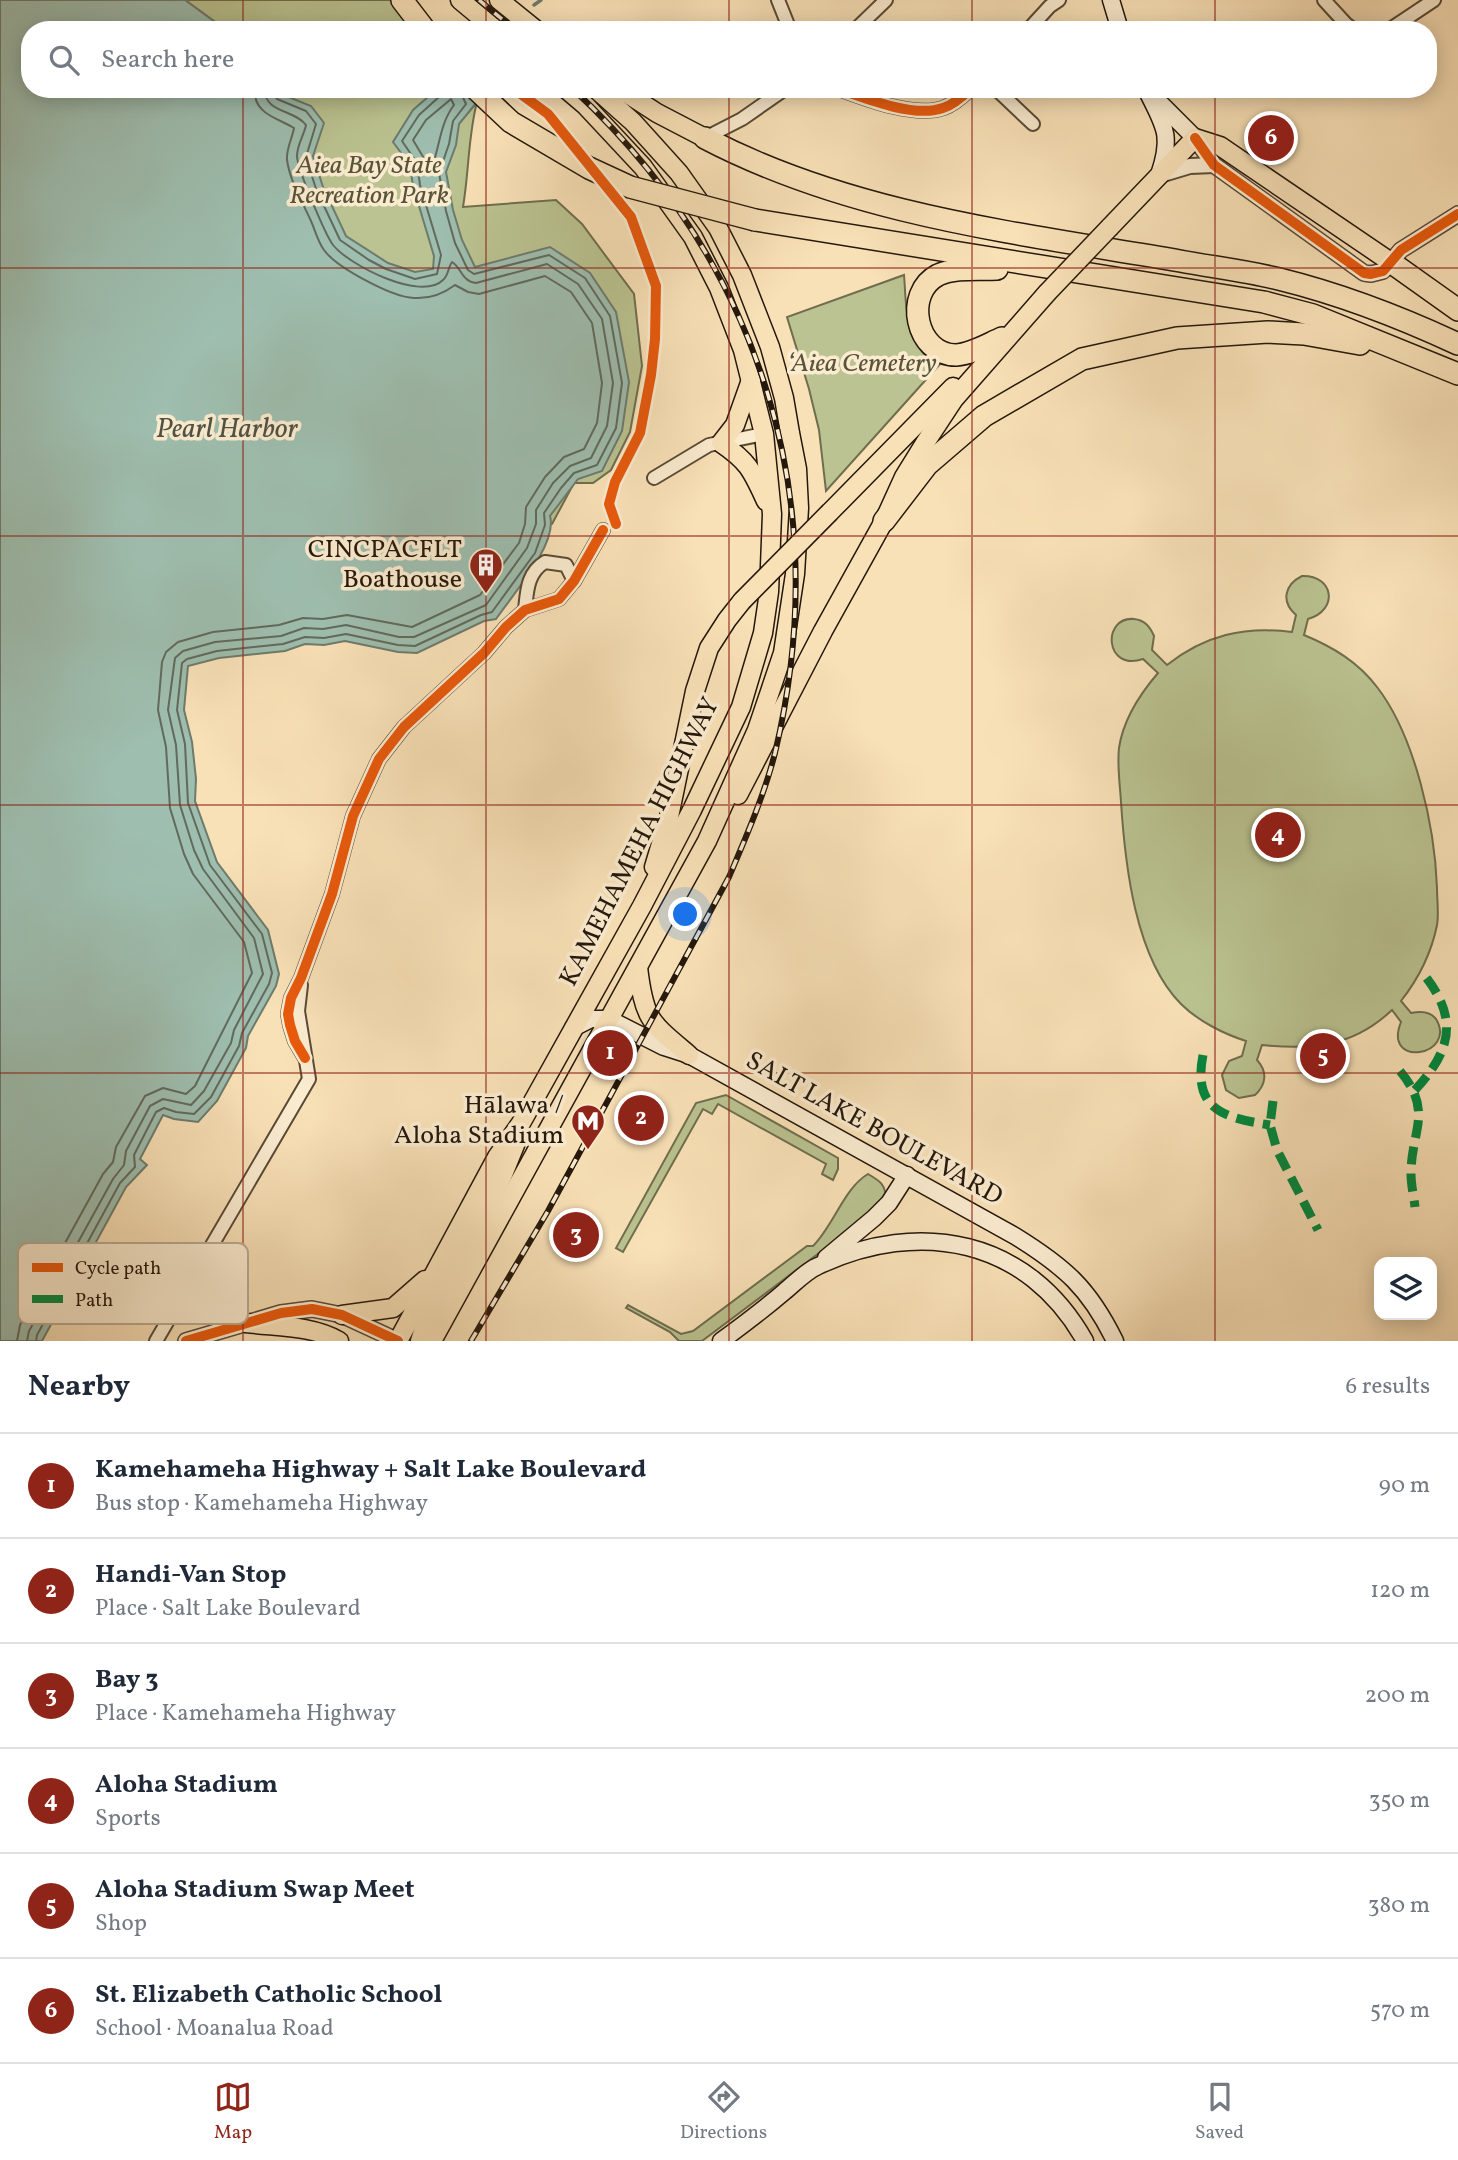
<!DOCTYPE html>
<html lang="en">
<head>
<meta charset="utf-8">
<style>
	body { margin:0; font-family:Vollkorn,serif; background:#f6f6f7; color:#1f2937 }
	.controls { position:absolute; right:21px; bottom:21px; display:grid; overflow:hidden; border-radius:14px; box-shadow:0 4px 18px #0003 }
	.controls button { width:63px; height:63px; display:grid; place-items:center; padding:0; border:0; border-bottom:2px solid #e0e1e3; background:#fff; color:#1f2937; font:35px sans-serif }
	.you { position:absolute; left:686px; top:915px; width:24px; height:24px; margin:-18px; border:5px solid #fff; border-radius:50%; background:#1a73e8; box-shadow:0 0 0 10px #1a73e833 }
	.badge { display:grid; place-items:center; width:46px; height:46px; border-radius:50%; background:#8f2418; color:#fff; font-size:23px; font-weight:700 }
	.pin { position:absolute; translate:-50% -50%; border:4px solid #fff; box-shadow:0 2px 7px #0006 }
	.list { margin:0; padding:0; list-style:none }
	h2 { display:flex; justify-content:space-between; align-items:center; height:91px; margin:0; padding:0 28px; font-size:30px }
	h2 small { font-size:23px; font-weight:400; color:#747a83 }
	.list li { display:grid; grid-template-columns:46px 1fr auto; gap:21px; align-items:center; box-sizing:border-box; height:105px; padding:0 28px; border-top:2px solid #e0e1e3 }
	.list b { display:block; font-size:26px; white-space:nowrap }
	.list p { margin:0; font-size:23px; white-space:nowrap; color:#747a83 }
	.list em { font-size:23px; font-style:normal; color:#747a83 }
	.icon { flex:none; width:38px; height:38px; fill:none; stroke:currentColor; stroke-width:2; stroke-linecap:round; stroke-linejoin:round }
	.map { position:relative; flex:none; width:1458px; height:1341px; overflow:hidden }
	.search { position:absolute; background:#fff; box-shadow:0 4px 18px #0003; left:21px; right:21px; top:21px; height:77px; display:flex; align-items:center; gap:18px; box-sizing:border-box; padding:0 24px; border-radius:28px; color:#747a83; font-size:26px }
	.sheet { height:721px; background:#fff }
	nav { display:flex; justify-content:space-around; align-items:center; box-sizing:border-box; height:98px; border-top:2px solid #e0e1e3; background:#fff; font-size:19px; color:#747a83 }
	nav a { display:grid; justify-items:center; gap:4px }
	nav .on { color:#8f2418 }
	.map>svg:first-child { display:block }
</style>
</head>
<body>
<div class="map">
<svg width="1458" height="1341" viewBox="0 0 1458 1341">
	<rect width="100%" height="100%" fill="#f9e1b7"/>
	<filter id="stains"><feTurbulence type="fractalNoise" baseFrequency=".00286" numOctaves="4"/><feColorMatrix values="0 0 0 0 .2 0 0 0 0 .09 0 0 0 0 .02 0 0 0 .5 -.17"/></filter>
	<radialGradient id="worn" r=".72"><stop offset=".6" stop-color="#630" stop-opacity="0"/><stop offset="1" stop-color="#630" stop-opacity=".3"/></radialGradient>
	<g fill="#bac391" stroke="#6f6d4e" stroke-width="2">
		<polygon points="185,0 390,0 414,30 226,30"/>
		<polygon points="265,89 471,89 476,94 428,107 434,256 440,286 347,246"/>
		<path d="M477,102C468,136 469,172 463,207L556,200L582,224L634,294L642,366L630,432L611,470L593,483H574L552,524L544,527L482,285L459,253L439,146Z"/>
		<path d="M904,275C907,310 903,348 940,364L826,491L819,430L809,389L787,317Z"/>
		<path d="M1302,576C1334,575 1339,610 1308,619L1304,635C1333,647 1358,662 1377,687C1415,736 1435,827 1437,888C1437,900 1439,914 1437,925C1431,955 1419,978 1401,1001L1411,1013C1420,1011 1430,1011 1436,1019C1458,1056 1382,1069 1401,1022L1392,1010C1353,1047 1312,1050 1262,1045L1257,1060C1268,1072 1266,1085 1255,1095L1239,1098L1226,1090L1222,1075L1229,1061L1242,1056L1246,1041C1224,1034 1198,1021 1181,1004C1135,958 1125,864 1121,802C1120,785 1117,765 1119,748C1123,720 1140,694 1158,673L1143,659C1104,672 1102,616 1134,619C1145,620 1150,627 1154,636L1152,650L1167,665C1205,635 1244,626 1292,632L1296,615C1281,602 1284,585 1302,576Z"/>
		<polygon points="726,1095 838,1158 838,1169 833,1180 822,1174 826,1164 718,1104 712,1114 703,1109 623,1252 616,1248 696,1103"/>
		<path d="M868,1174C880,1181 885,1184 886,1198L831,1244L702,1341H679L670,1332L626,1308L628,1305L681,1334L693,1331L807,1246H813C834,1225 844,1188 868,1174Z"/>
	</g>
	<path fill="#9ebeaf" stroke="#6d7b6d" stroke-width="2" d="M0,0H185L226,30H30V89H278L281,94L311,106L324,123L313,156L323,187L346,236L388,263L415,272L433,269L434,256L413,186L410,165L393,142L413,110L436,90L463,89L477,102L459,124L456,145L446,172L453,210L462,240L475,267L550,247L590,273L616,312L629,382L622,431L602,471L578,479L550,516C558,544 513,594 496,619L484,621L417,653L398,652L345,641L324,645L305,644L285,651L219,658L188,666L184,710L192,742L196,779L195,801L217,862L268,930L279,974L276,986L248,1036L246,1048L217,1101L198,1122L174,1119L163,1115L140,1159L147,1165L126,1187L42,1341H0Z"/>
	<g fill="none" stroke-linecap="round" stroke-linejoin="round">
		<g stroke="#616a5d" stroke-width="2">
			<polyline points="273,89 277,99 306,111 316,124 306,157 316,189 340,240 369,260 386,269 415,279 437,274 441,255 420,185 417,163 402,141 419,115 440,96 441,89"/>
			<path d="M451,99L454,105C441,122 440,143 433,164L428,165L413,140L426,120Z"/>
			<path d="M17,1341L20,1325L103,1174L113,1162L116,1147L145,1096L163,1088L186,1094L195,1086L252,973L244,942L193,874L184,854L170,808L166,747L158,710L162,662L166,652L178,642L213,632L279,625L303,618L323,619L347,615L412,627L480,595L519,543L525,524L526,507L545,477L564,457L584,449L597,423L602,383L592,323L571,292L545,276L479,294L468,292L455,285C443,294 430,299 414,298C392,297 337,268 324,250C318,242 315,230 311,221C302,201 290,181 287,160C286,149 292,139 294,128C276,117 255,115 254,89"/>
			<path d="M27,1341L29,1331L113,1179L124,1165L126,1151L150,1106L163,1099L191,1105L204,1091L231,1043L234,1030L263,974L254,938L203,869L194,850L180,805L176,745L168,710L175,658L183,651L215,642L281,636L304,628L323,629L346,625L399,637H414L486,605L527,548L536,524V510L553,483L570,466L591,458L607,426L613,383L602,319L578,284L547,264L476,283C461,281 462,268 452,262C448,267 449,275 443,280C421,302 349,265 333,245C325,234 297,168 297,156C297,145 304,135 306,125C294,109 266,114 264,89"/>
			<polyline points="36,1341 37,1335 120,1183 135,1167 134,1155 156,1112 164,1108 176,1112 194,1114 211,1097 239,1046 242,1033 269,984 272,973 262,934 210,865 188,803 185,744 177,710 182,663 187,659 217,651 283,644 305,637 324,638 346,634 398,645 415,646 481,615 492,612 535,553 545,525 544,513 561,488 574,473 597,465 616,428 622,383 610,316 585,278 549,255 474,274 468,270 455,243 446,211 439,173 449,144 453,121 466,104 459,89"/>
		</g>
		<polyline stroke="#6d7b6d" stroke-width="3.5" points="534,5 541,0"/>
		<g stroke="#594a36" stroke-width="16">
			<g id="minor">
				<polyline points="778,0 790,30"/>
				<polyline points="1324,0 1346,24 1354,30"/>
				<polyline points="855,30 886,0"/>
				<polyline points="1028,30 1050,6 1059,0"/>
				<polyline points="1389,30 1434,0"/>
				<path d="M839,89C866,99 915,118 943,108C953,105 962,97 970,89"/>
				<polyline points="996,89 1033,124"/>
				<polyline points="705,138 742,119 785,89"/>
				<polyline points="654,478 709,445 764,434"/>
				<path d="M525,610C527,591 527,573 545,562L566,565L574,581"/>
				<polyline points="305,1058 295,1041 290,1025 288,1014 291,998 301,978 332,894 353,816 379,759 404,727 484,653 506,627 525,610 559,599 574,581 603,530"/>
				<polyline points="156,1341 309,1079 298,1011 301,985"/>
			</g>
		</g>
		<g stroke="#594a36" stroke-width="18">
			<g id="tertiary">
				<polyline points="1195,138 1214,165 1364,273 1371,274 1383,271 1401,250 1458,214"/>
				<polyline points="1160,175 1190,166 1214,165"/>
				<polyline points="186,1341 281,1313 312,1309 342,1315 398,1341"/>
			</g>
		</g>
		<g stroke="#24170b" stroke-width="19">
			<g id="secondary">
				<polyline points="1111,0 1120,30"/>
				<path d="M1146,89C1164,126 1173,134 1159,175"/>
				<polyline points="1155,98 1195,138"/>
				<path d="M573,1028L591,1019H609L664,1047L689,1055L1015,1236C1065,1267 1089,1288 1115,1341"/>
				<polyline points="826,1258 874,1218 889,1203 907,1175"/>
				<path d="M721,1341C743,1325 764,1309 784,1292C795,1283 806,1271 818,1266C920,1218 1028,1239 1085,1341"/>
			</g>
		</g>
		<g stroke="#24170b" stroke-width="21">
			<g id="primary">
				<polyline points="460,0 496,30"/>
				<polyline points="499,0 536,30"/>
				<polyline points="620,89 657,113 705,138"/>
				<polyline points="1110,227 1195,138 1220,146 1392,263"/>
				<path d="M751,380L735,425L721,443C749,462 752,471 766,501"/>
				<polyline points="830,512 953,387"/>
				<polyline points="738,795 823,631 884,521 904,477 925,443 954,399 1047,293"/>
				<polyline points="654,867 669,817 695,691 709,648 727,620 742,601"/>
				<path d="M638,967C644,1020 650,1022 689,1055"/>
				<polyline points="342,1315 393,1308 425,1280"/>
				<path d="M246,1323C278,1327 311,1325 339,1341"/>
				<polyline points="398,1341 497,1157 521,1123 642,906 692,810 741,707 763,633 769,592 772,514 764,434 743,350 719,288 693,237 643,167 586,106 566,89"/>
				<polyline points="420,1341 426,1321 502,1177 517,1140"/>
				<polyline points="432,1341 707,841 757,730 783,653 795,574 799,508 797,469 790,433 784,398 770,347 742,275 718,228 679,173 633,122 596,89"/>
			</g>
		</g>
		<g stroke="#24170b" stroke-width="24">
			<g id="motorway">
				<polyline points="402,0 425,30"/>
				<path d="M705,138C852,215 1018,233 1180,261C1212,267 1246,271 1279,279C1340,294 1400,317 1458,344"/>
				<polyline points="755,220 1264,302 1313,315 1458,374"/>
				<polyline points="1392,263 1458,310"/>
				<path d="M997,269C979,270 955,267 938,275C903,293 916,355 956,355C972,354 988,344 1002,338"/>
				<polyline points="884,521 927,465 984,416 1082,359 1177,338 1268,332 1304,334 1360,344"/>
			</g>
		</g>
		<use href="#minor" stroke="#fbecd0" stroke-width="12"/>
		<use href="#tertiary" stroke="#fbecd0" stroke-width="14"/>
		<use href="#secondary" stroke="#fbecd0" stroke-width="16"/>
		<use href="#primary" stroke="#f9e1b7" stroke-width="18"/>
		<use href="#motorway" stroke="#f9e1b7" stroke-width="21"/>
		<g stroke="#24170b" stroke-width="6">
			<g id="rail">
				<polyline points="479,0 515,30"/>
				<path d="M471,1341L548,1211L729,877C746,837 764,796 775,753C835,502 762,265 573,89"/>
			</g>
		</g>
		<use href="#rail" stroke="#fbecd0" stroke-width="3.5" stroke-dasharray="10" stroke-linecap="butt"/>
		<g stroke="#24170b" stroke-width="21" stroke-linecap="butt">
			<g id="primary-bridge">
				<polyline points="1047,293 1110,227"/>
				<polyline points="742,601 830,512"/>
			</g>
		</g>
		<g stroke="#24170b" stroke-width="24" stroke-linecap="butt">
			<polyline id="motorway-bridge" points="476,89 511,122 589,168 630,187 755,220"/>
		</g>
		<use href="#primary-bridge" stroke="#f9e1b7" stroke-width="18"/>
		<use href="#motorway-bridge" stroke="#f9e1b7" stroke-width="21"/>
		<g stroke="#00873e" stroke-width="9" stroke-dasharray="18 9" stroke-linecap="butt">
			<path d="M1203,1055C1192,1111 1226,1118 1270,1125"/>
			<path d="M1400,1071C1434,1112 1411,1130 1411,1174C1411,1185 1414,1197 1415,1207"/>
			<path d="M1415,1090C1452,1050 1458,1018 1425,976"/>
			<polyline points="1273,1101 1270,1125 1277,1150 1318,1230"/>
		</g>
		<g stroke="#fbecd0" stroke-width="15">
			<g id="cycleway">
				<polyline points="514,89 548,114 631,217 656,286 655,339 651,375 640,433 615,482 609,504 616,524"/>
				<path d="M839,89C866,99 915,118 943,108C953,105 962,97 970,89"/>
				<polyline points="1195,138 1214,165 1364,273 1371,274 1383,271 1401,250 1458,214"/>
				<polyline points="305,1058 295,1041 290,1025 288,1014 291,998 301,978 332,894 353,816 379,759 404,727 484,653 506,627 525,610 559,599 574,581 603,530"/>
				<polyline points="186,1341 281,1313 312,1309 342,1315 398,1341"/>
			</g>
		</g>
		<use href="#cycleway" stroke="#e8590c" stroke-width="10"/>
	</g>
	<path fill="none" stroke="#8f2418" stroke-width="2" stroke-opacity="0.55" d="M243,0V30M486,0V30M729,0V30M972,0V30M1215,0V30M243,89V1341M486,89V1341M729,89V1341M972,89V1341M1215,89V1341M0,268H1458M0,536H1458M0,805H1458M0,1073H1458"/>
	<defs>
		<g id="building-pin" transform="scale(1.75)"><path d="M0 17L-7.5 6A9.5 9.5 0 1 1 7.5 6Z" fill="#8f2418" stroke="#fbecd0"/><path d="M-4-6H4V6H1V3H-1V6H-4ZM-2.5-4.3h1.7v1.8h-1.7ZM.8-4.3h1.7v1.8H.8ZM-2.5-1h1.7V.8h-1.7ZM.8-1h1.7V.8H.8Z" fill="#fff"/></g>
		<g id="metro-pin" transform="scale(1.75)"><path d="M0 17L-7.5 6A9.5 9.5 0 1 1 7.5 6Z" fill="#8f2418" stroke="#fbecd0"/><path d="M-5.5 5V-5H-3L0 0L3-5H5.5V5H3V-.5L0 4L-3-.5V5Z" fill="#fff"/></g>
	</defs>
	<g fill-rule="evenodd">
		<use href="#building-pin" x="486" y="565"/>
		<use href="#metro-pin" x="588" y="1121"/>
	</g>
	<g text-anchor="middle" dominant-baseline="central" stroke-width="7" stroke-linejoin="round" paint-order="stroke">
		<g font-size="26" font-style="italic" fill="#58533a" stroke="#fbecd0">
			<text x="369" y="166">Aiea Bay State<tspan x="369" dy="30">Recreation Park</tspan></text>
			<text x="862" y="364">ʻAiea Cemetery</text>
		</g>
		<g font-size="26" fill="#24170b" stroke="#fbecd0" text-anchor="end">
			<text x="462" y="550">CINCPACFLT<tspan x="462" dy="30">Boathouse</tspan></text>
			<text x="564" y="1106">Hālawa /<tspan x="564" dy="30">Aloha Stadium</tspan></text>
		</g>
		<g font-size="26" fill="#24170b" stroke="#fbecd0">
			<text transform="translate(640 842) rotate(-63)">KAMEHAMEHA HIGHWAY</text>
			<text transform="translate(874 1129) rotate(29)">SALT LAKE BOULEVARD</text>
		</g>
		<g font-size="28" font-style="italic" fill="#4f5144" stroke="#fbecd0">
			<text x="227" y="429">Pearl Harbor</text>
		</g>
	</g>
	<rect x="18" y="1243" width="230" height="81" rx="10" fill="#fbecd0" stroke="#baac95" stroke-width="2"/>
	<rect x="32" y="1263" width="31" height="9" fill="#e8590c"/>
	<rect x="32" y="1295" width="31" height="8" fill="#00873e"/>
	<g font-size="19" fill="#24170b">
		<text x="75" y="1274">Cycle path</text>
		<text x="75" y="1306">Path</text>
	</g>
	<rect width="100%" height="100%" filter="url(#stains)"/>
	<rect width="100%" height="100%" fill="url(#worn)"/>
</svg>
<div class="controls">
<button><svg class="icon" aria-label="layers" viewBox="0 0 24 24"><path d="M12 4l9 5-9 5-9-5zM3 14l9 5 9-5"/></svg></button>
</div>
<div class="you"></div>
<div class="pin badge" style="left:610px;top:1053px">1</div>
<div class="pin badge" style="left:641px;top:1118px">2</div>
<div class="pin badge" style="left:576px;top:1235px">3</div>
<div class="pin badge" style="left:1278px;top:835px">4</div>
<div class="pin badge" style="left:1323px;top:1056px">5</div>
<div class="pin badge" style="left:1271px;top:138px">6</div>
<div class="search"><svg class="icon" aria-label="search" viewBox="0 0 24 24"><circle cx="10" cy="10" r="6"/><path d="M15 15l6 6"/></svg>Search here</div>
</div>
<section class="sheet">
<h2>Nearby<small>6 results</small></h2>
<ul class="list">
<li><span class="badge">1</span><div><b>Kamehameha Highway + Salt Lake Boulevard</b><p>Bus stop · Kamehameha Highway</p></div><em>90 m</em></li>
<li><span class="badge">2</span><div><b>Handi-Van Stop</b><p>Place · Salt Lake Boulevard</p></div><em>120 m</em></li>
<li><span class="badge">3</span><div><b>Bay 3</b><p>Place · Kamehameha Highway</p></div><em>200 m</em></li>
<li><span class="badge">4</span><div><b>Aloha Stadium</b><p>Sports</p></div><em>350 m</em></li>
<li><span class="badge">5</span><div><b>Aloha Stadium Swap Meet</b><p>Shop</p></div><em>380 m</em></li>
<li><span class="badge">6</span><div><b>St. Elizabeth Catholic School</b><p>School · Moanalua Road</p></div><em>570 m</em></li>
</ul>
</section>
<nav>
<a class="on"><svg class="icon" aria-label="map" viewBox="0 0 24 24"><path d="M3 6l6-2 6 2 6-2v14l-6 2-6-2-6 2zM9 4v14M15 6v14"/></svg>Map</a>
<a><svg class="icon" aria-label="directions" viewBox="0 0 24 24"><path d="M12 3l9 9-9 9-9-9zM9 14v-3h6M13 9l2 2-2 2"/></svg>Directions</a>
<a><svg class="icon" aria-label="saved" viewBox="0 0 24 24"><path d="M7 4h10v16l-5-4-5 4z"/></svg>Saved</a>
</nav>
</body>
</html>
